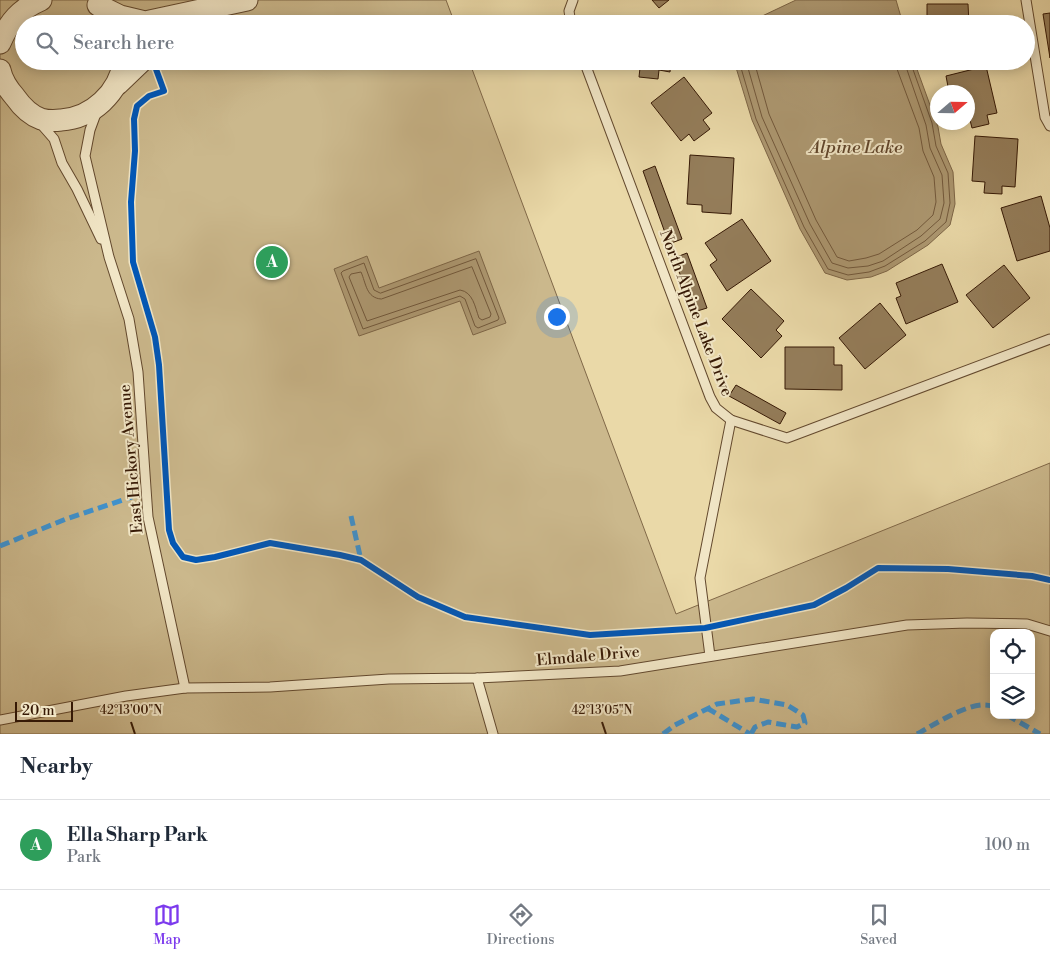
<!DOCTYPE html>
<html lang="en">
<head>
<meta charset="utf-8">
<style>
	body { margin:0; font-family:"Libre Bodoni",serif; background:#f6f6f7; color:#1f2937 }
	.controls { position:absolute; right:15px; bottom:15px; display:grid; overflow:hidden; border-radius:10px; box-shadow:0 2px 12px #0003 }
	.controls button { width:45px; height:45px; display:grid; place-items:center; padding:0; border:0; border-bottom:1px solid #e0e1e3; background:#fff; color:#1f2937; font:25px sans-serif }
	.compass { position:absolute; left:930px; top:85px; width:45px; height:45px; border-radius:50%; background:#fff; box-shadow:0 2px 12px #0003; rotate:70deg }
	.scale { position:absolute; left:15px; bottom:12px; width:58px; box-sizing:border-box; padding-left:5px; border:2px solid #361905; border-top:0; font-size:14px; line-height:18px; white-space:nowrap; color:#361905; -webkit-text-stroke:4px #f1e6c6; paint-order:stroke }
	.you { position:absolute; left:556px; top:316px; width:18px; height:18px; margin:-12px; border:4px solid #fff; border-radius:50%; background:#1a73e8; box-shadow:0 0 0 8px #1a73e833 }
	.badge { display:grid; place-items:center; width:32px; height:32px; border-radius:50%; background:#7c3aed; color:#fff; font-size:16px; font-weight:700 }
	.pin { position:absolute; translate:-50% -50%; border:2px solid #fff; box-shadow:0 1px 5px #0006 }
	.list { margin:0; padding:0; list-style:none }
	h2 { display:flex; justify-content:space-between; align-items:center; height:65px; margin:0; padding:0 20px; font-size:21px }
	h2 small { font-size:16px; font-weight:400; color:#747a83 }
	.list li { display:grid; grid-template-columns:32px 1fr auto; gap:15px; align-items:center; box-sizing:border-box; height:90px; padding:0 20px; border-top:1px solid #e0e1e3 }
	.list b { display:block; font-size:19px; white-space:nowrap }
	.list p { margin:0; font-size:16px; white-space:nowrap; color:#747a83 }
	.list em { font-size:16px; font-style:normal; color:#747a83 }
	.icon { flex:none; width:28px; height:28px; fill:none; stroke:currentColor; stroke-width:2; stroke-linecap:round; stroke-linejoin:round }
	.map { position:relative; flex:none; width:1050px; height:734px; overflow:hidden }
	.search { position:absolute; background:#fff; box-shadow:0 2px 12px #0003; left:15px; right:15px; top:15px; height:55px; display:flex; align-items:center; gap:12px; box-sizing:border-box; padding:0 18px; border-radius:28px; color:#747a83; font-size:19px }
	.sheet { height:155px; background:#fff }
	nav { display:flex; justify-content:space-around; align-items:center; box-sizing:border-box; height:70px; border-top:1px solid #e0e1e3; background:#fff; font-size:14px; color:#747a83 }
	nav a { display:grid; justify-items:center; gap:2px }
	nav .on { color:#7c3aed }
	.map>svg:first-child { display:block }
</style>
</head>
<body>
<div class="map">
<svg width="1050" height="734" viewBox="0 0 1050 734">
	<rect width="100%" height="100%" fill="#ead9a8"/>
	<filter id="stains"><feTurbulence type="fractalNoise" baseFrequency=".004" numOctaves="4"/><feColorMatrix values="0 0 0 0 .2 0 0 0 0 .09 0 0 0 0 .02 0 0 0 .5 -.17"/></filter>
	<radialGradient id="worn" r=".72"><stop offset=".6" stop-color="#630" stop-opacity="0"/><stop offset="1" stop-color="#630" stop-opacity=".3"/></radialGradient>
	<path fill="#cbb88c" stroke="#806848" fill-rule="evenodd" d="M0,0H446L455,24H24V61H469L676,614L1050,463V734H0ZM994,633H1031V715H994Z"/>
	<g fill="#ad9871" stroke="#7d6546">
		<polygon points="796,0 896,0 903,24 750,24 758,18"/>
		<polygon points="734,61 914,61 938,127 941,144 953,172 955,204 950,225 928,245 887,271 871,277 847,280 825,273 800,229 752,120"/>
		<polygon points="479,251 506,323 473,335 460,301 359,336 334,269 367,256 379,288"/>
	</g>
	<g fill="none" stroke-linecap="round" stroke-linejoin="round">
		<g stroke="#72583b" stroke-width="1">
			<polyline points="739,61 756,119 804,227 828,269 848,275 869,272 885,266 925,241 946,222 950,203 948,173 936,146 932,123 910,61"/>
			<polyline points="746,61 762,117 810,224 832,263 848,268 868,266 883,261 921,236 940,219 944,203 942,175 930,148 926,125 904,61"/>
			<polyline points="754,61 769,114 816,220 837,257 849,261 866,258 879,254 917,230 933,215 936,202 934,177 923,151 919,128 897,69 896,61"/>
			<polygon points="476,259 499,318 498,320 478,328 475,326 465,299 460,296 363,329 341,273 343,271 364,263 374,290 380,293"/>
			<path d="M472,267L491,314L490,317L482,320L479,318C475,307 473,292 460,290L367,321L349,277L351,274L361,272C366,283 366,298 381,299Z"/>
		</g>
	</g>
	<g fill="#947d5a" stroke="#361905">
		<polygon points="652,0 669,0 659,8"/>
		<polygon points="927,4 968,4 969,24 927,24"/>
		<polygon points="1050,13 1050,58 1043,14"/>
		<polygon points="633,18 676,23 676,24 633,24"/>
		<polygon points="603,61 619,61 620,64 606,69"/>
		<polygon points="628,61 671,61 670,72 659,70 658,79 639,77 640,68 628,66"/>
		<polygon points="986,66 997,113 987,115 989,124 972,128 970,120 968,120 968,92 949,92 946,76"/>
		<polygon points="684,77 712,113 703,120 710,129 694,141 689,134 681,141 651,103"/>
		<polygon points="975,136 1018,139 1015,187 1002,186 1002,194 984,193 985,182 972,181"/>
		<polygon points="690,155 734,158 731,214 702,212 702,205 687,204"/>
		<polygon points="655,166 682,239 669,244 643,171"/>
		<polygon points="1041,196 1050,228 1050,251 1017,261 1001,208"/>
		<polygon points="742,219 771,261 727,291 710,265 717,260 705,243"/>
		<polygon points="687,253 707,308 694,312 674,258"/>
		<polygon points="942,264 958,302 906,324 896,298 901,296 896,283"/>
		<polygon points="1004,265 1030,298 993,328 966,295"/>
		<polygon points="751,289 784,321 776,330 782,336 761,358 722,319"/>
		<polygon points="880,303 906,335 865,369 839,338"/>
		<polygon points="785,347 834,347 834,365 842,365 842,390 785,389"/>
		<polygon points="736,385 786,413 780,424 729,396"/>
	</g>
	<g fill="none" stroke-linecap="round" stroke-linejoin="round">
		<g stroke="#63492e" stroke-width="11">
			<g id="service">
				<polyline points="1026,0 1045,117 1050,126"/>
				<polyline points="571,24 569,11 573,0"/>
				<polyline points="584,61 710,397 716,408 731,420 787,438 1050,339"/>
				<polyline points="97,111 90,130 85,156 109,257 129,319 138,372 148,517 185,688"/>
				<polyline points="40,123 54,139 62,163 77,189 101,239"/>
				<polyline points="710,656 700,578 731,420"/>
				<polyline points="477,678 493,734"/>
				<polyline points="0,720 126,696 185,688 270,687 389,679 477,678 620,671 907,625 967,623 1027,624 1050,631"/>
			</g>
		</g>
		<g stroke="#63492e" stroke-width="23">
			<g id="tertiary">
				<polyline points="98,5 120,16 145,22 247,0"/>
				<path d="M0,43C9,22 20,9 41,0"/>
				<path d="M0,70C2,80 8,89 15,97C22,107 30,115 41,119C48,121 54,121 61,120C92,118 119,93 124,61"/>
				<polyline points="118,84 142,61"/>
			</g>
		</g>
		<use href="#service" stroke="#f1e6c6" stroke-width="9"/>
		<use href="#tertiary" stroke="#f1e6c6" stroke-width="21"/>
		<g stroke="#3e93d1" stroke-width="5" stroke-dasharray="10 5" stroke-linecap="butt">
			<polyline points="351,516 361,560"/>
			<polyline points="0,546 66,519 132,497"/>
			<polyline points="707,708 750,734"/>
			<polyline points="1007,715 1040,734"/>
			<polyline points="663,734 675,725 717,704 753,699 787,705 803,715 805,723 797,727 768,722 755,727 751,734"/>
			<path d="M917,734C934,725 975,697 994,707"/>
		</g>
		<g stroke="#f1e6c6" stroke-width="9">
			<polyline id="cycleway" points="153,61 164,91 149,96 137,106 134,119 135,151 131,202 133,262 155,337 159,365 169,530 173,543 183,557 196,560 215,557 270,543 340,555 361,560 418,597 465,617 590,635 705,628 814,605 846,588 878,568 948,569 1032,576 1050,580"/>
		</g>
		<use href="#cycleway" stroke="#0057b8" stroke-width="6"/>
	</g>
	<path fill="none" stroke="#361905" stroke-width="2" d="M131,722L135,734M602,722L606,734"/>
	<g text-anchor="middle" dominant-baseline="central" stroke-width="4" stroke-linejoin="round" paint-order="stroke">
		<g font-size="16" fill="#361905" stroke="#f1e6c6">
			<text transform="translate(696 313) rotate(69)">North Alpine Lake Drive</text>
			<text transform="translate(131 459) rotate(-95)">East Hickory Avenue</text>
			<text transform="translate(588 656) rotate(-5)">Elmdale Drive</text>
		</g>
		<g font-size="18" font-style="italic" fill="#60452b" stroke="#f1e6c6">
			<text x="856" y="147">Alpine Lake</text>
		</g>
	</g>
	<g font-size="12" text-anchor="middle" fill="#361905" stroke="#f1e6c6" stroke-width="4" stroke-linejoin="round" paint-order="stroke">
		<text x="131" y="714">42°13'00"N</text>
		<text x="602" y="714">42°13'05"N</text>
	</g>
	<rect width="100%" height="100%" filter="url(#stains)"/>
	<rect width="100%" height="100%" fill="url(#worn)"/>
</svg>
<div class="controls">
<button><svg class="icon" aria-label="locate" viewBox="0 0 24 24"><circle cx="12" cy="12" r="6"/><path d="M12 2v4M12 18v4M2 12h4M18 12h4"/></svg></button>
<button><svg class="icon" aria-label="layers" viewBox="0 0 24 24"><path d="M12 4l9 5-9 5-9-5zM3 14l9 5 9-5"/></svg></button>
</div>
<svg class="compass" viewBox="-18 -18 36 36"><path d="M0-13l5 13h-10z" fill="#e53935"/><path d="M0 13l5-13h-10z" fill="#747a83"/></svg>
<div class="scale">20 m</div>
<div class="you"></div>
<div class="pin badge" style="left:272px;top:262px;background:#2e9e5b">A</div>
<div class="search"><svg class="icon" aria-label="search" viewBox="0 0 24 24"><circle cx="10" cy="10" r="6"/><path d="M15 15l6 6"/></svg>Search here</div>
</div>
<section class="sheet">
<h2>Nearby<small></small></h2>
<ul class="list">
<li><span class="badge" style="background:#2e9e5b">A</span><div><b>Ella Sharp Park</b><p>Park</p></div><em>100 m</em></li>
</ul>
</section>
<nav>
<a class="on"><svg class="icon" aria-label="map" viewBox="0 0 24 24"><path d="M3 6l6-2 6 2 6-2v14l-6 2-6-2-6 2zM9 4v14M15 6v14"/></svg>Map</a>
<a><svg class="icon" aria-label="directions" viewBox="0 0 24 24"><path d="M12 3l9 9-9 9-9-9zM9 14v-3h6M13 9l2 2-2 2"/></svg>Directions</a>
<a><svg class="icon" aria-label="saved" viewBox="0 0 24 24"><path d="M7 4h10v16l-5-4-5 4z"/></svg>Saved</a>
</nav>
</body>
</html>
